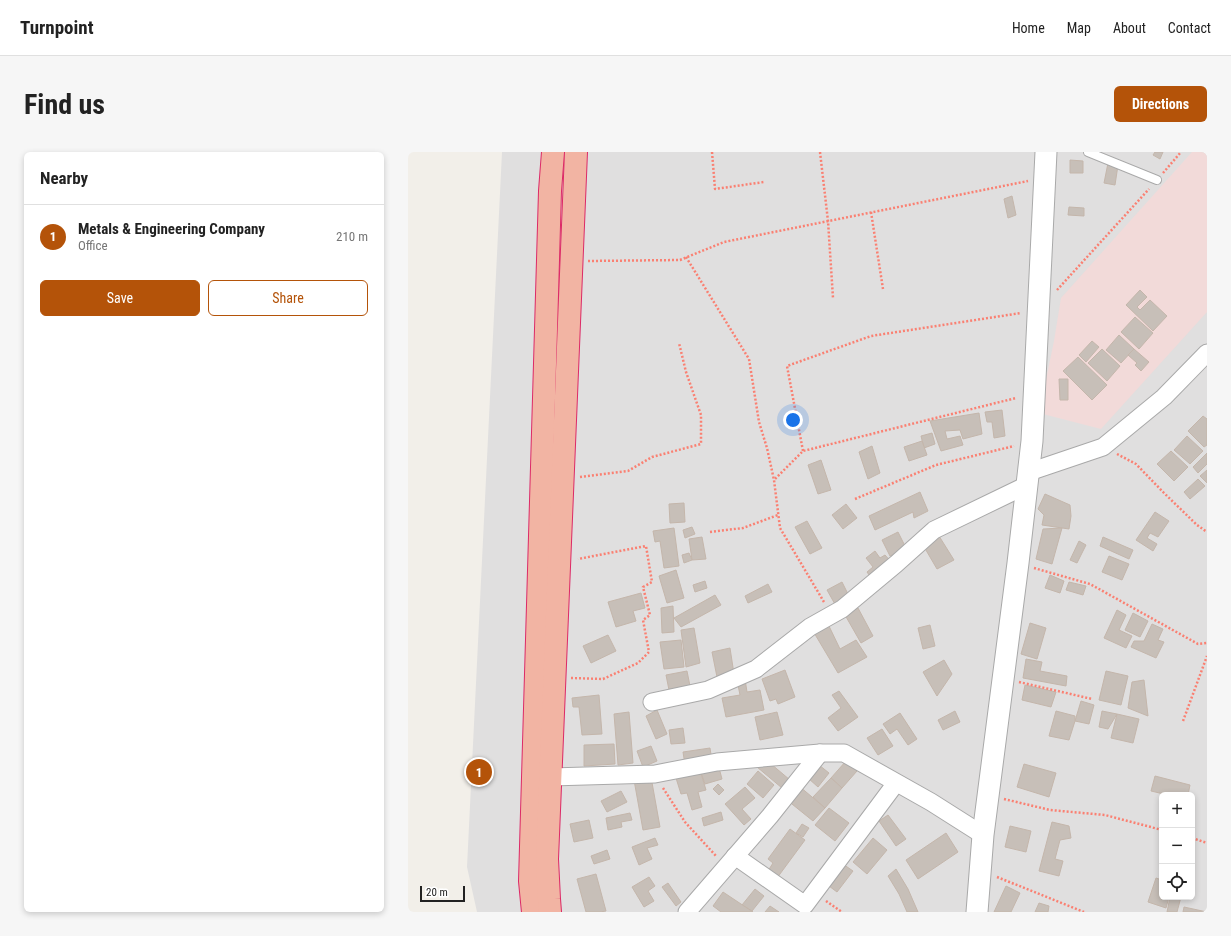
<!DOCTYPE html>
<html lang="en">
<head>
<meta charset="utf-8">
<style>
	body { margin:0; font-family:"Roboto Condensed",sans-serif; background:#f6f6f6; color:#222 }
	.controls { position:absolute; right:12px; bottom:12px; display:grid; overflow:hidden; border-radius:6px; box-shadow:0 2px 6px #0003 }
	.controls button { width:36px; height:36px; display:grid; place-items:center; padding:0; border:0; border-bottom:1px solid #e0e0e0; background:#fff; color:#222; font:20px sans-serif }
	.scale { position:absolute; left:12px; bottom:10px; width:45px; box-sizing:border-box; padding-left:4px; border:2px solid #222; border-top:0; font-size:11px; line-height:14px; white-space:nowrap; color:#222; -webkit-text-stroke:3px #fff; paint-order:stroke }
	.you { position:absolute; left:385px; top:268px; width:14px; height:14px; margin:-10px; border:3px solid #fff; border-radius:50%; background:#1a73e8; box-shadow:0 0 0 6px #1a73e833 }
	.badge { display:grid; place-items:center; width:26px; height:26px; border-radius:50%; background:#b45309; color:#fff; font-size:13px; font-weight:700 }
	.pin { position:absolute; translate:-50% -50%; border:2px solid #fff; box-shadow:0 1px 4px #0006 }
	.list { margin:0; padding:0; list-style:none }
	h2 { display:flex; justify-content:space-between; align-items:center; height:52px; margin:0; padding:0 16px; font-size:17px }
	h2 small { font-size:13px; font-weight:400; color:#767676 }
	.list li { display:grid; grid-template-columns:26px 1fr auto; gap:12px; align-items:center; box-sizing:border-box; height:64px; padding:0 16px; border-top:1px solid #e0e0e0 }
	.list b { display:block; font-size:15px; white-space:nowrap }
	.list p { margin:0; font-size:13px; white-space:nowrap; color:#767676 }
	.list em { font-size:13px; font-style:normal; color:#767676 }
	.actions { display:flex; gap:8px; padding:12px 16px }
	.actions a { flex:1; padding:9px 0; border:1px solid #b45309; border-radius:6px; text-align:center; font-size:14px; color:#b45309 }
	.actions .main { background:#b45309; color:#fff }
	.icon { flex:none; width:22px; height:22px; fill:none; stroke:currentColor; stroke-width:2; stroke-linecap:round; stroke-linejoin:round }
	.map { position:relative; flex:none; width:799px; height:760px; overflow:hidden; border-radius:6px }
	header { display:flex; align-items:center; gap:24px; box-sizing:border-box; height:56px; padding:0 20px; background:#fff; border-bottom:1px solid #e0e0e0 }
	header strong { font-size:19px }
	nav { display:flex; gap:22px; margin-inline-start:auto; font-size:14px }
	.intro { display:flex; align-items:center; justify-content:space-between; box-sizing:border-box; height:96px; padding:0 24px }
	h1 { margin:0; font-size:28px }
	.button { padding:10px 18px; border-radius:6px; background:#b45309; color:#fff; font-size:14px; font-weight:700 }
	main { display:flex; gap:24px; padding:0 24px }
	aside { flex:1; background:#fff; border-radius:6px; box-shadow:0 2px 6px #0003 }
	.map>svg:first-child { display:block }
</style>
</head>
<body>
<header>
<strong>Turnpoint</strong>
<nav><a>Home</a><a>Map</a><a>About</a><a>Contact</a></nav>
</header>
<div class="intro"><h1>Find us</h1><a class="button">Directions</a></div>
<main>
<aside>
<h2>Nearby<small></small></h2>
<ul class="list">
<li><span class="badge">1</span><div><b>Metals &amp; Engineering Company</b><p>Office</p></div><em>210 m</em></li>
</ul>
<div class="actions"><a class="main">Save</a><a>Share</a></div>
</aside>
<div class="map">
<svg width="799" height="760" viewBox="0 0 799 760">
	<rect width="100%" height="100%" fill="#f2efe9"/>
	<path fill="#e0dfdf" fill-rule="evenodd" d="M94,0H799V760H69L59,715ZM754,643H784V745H754Z"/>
	<polygon fill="#f2dad9" points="784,0 799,0 799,160 693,277 631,261 646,189 653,146"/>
	<g fill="#c7bfb8" stroke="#c4b6ab">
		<polygon points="747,0 755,0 752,7 745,3"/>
		<polygon points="662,8 675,9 675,21 662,21"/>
		<polygon points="700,11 710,13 707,33 696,31"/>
		<polygon points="604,44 608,63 600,66 596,47"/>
		<polygon points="661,55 676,56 676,64 660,63"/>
		<polygon points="732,138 739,145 729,155 732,158 742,148 759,164 745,179 718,153"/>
		<polygon points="727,165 745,181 731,197 713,180"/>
		<polygon points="711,183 726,197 713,211 698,198"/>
		<polygon points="684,189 691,195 678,210 671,203"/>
		<polygon points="694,197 712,214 699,229 680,211"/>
		<polygon points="726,197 741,210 733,219 727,213 729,211 720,203"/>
		<polygon points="670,205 699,233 684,248 655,219"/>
		<polygon points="651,227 660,227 660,248 652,248"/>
		<polygon points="594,258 597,284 586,286 584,270 579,270 577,260"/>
		<polygon points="571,261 574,282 555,287 552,278 537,279 539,287 552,284 555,293 533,299 522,269"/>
		<polygon points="795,264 799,267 799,293 796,295 780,279"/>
		<polygon points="524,281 527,292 516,296 513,284"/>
		<polygon points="779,284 795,299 782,312 766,298"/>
		<polygon points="514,289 519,303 501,309 496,295"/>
		<polygon points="464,294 472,321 460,327 451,300"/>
		<polygon points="763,299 780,315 766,329 749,312"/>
		<polygon points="799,301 799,312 790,321 785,315"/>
		<polygon points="413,308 423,338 410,342 400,313"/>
		<polygon points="799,318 799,331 792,324"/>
		<polygon points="790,327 797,334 782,347 776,340"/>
		<polygon points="512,340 520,359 506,366 505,360 467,378 461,364"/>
		<polygon points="637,342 662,353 663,364 661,377 634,373 636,363 630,357"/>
		<polygon points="276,351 277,370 262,371 261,352"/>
		<polygon points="438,352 449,366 435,377 424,363"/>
		<polygon points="747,360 761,369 750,385 742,381 739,386 749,392 745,399 728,388"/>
		<polygon points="399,369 414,396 402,402 387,375"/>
		<polygon points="284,375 287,382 277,386 275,378"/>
		<polygon points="266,376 271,414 256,416 252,389 247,390 245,379"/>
		<polygon points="654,376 644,412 628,407 635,377"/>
		<polygon points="490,380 498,396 482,404 474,388"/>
		<polygon points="531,384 546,408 529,417 515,393"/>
		<polygon points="294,385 298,407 284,408 281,387"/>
		<polygon points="695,385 725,398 721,407 692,394"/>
		<polygon points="671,389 678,393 669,411 662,408"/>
		<polygon points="467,399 472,406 477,403 485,412 464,427 459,420 465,415 458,406"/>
		<polygon points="281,401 284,408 276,411 274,403"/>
		<polygon points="701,404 721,412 714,428 694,420"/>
		<polygon points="268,418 276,446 259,451 251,424"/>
		<polygon points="642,423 656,429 652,441 637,436"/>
		<polygon points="297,429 299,436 287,440 285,433"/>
		<polygon points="434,430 442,446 428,454 419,438"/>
		<polygon points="661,430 678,434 675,443 658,438"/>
		<polygon points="360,432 364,440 340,451 337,444"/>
		<polygon points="233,441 237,456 225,459 228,469 208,475 200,450"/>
		<polygon points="307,443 313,453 273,475 266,466"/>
		<polygon points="265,454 266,480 254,481 253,456"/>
		<polygon points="450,456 465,484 453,491 437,463"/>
		<polygon points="709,458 718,463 711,478 724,484 718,496 696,486"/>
		<polygon points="725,461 740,469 732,485 717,478"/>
		<polygon points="622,471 638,476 629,507 613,502"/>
		<polygon points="420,472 432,497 448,488 459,505 430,521 405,479"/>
		<polygon points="744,472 755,477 750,488 756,490 748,506 723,495 726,489 736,489"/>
		<polygon points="522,473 527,494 515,497 510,476"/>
		<polygon points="286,476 292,511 278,515 273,478"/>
		<polygon points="200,483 208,499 183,511 175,494"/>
		<polygon points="273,488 276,515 256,517 252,490"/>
		<polygon points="322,496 326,522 309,525 304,500"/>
		<polygon points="618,507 634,510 632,519 659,524 658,534 615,526"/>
		<polygon points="536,508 544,522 529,544 515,520"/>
		<polygon points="377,518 387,545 370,552 368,547 362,549 354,527"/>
		<polygon points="279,519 282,534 261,538 258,523"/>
		<polygon points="698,519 720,524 713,553 691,548"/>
		<polygon points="337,527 339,540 352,538 356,558 318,565 314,546 332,543 329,528"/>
		<polygon points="736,528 740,564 720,556 724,530"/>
		<polygon points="617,533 648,540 643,555 614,548"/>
		<polygon points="431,539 450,565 430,579 420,566 433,556 424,543"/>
		<polygon points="191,543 194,582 174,583 171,555 165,555 164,546"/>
		<polygon points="673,549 686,553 681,572 667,569"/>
		<polygon points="249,558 259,582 248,587 238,564"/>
		<polygon points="547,559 552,570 535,578 530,568"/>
		<polygon points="648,559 667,564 667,569 661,588 641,584"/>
		<polygon points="694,559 709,562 700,577 691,575"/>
		<polygon points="221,560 225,611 210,613 206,562"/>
		<polygon points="369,560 375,583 352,588 347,565"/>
		<polygon points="492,561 509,587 500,593 489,577 482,582 475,572"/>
		<polygon points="709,562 731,567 725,591 703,586"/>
		<polygon points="275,576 277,591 263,592 261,578"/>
		<polygon points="474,577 485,594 470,603 459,586"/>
		<polygon points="206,592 207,612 176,614 176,593"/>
		<polygon points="243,594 249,609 235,615 229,599"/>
		<polygon points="302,596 304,609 277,613 275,600"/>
		<polygon points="356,606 382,628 374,636 349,615"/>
		<polygon points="438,609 449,619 434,636 423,626"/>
		<polygon points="310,612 314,627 297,632 292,618"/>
		<polygon points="616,612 648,621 641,645 609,635"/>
		<polygon points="411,613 421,621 410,635 400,626"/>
		<polygon points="292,618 298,638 290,640 294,655 284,658 279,641 273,642 268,626"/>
		<polygon points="350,619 366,633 355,646 339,632"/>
		<polygon points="747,624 782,633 780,643 760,643 743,639"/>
		<polygon points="243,625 252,675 235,678 226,628"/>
		<polygon points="423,626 434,636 417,656 405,645"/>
		<polygon points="310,632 316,638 311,643 305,637"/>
		<polygon points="391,634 417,656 405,669 379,648"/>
		<polygon points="337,635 347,646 334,657 343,667 336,673 317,652"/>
		<polygon points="213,639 219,650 199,660 193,649"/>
		<polygon points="421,656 441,671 427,689 407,673"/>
		<polygon points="313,660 315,668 296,674 294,666"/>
		<polygon points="222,661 224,668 213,670 214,675 200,678 198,666"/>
		<polygon points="480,663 498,687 488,694 471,669"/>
		<polygon points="181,668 185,686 166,690 162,672"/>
		<polygon points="644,670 661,674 663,686 652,688 647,707 655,709 651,724 631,719"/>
		<polygon points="394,672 401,676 395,685 388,681"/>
		<polygon points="602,674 623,679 618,700 597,695"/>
		<polygon points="382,677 397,688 369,726 360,719 365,711 360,707"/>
		<polygon points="538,681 550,700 510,727 498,708"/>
		<polygon points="247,686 250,693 239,696 244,707 231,713 224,695"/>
		<polygon points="465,686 479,698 459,722 445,710"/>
		<polygon points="199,698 202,707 186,712 183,704"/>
		<polygon points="432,710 445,719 429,740 417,731"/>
		<polygon points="488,717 500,737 510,760 499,760 491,742 480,724"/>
		<polygon points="188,722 198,759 192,760 178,760 169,727"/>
		<polygon points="241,725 247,734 240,739 246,749 236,755 224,735"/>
		<polygon points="748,726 754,728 754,745 761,745 758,756 740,750"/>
		<polygon points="260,731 273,750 268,754 254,735"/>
		<polygon points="598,734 612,741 603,760 586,760"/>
		<polygon points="347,737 356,744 344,759 334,753"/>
		<polygon points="315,740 345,760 313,760 305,754"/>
		<polygon points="762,745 773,745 769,760 759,760"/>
		<polygon points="631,751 641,754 640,760 627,760"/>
		<polygon points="362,754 371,760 357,760"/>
		<polygon points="776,755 799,760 775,760"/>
	</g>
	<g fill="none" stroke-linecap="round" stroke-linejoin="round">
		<g stroke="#a9a9a9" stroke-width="10">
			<polyline id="service" points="680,0 749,28"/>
		</g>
		<g stroke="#a9a9a9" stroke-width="19">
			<g id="minor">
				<polyline points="621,320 695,295 756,245 799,201"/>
				<polyline points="244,550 300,538 348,517 402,475 434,457 488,412 526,378 619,333"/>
				<polyline points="143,625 247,622 309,610 412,601 436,601 523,650 575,683"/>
				<polyline points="327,704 397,753 488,631"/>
				<polyline points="279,760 362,664 412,601"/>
			</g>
		</g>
		<g stroke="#a9a9a9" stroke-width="23">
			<polyline id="tertiary" points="569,760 575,683 610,411 624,289 638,0"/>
		</g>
		<g stroke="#dc2a67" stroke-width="24">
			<g id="trunk">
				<polyline points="125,760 122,729 142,39 145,0"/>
				<polyline points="142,760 141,747 139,707 168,0"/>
			</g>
		</g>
		<g stroke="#fa8072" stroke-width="2.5" stroke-dasharray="2 2" stroke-linecap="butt">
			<polyline points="304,0 307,37 356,30"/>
			<polyline points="412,0 420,69 425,146"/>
			<polyline points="755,21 773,0"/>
			<polyline points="463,60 475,137"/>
			<polyline points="278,105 341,207 351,270 359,296 366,328"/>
			<polyline points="180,109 272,108 316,90 620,29"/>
			<polyline points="649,138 741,37"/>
			<polyline points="395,299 379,214 463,184 613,161"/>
			<polyline points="709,302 728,312 756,341 789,373 799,380"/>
			<polyline points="172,325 220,319 244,305 293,292 293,263 278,220 271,191"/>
			<polyline points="447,347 528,313 606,294"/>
			<polyline points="302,380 335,376 370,363"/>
			<polyline points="626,416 682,432 790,492 799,491"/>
			<polyline points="416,450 372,376 366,328 395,299 608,246"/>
			<polyline points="163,526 195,527 230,511 241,500 235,468 242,463 235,435 244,430 238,394 170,407"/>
			<polyline points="611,530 684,547"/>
			<polyline points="775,569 799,504"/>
			<polyline points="255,636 277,670 308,704"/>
			<polyline points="596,647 642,658 697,663 754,678"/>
			<polyline points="784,686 799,691"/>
			<polyline points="589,725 676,760"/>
			<polyline points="418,749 434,760"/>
		</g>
		<use href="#service" stroke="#fff" stroke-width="8"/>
		<use href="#minor" stroke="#fff" stroke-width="17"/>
		<use href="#tertiary" stroke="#fff" stroke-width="21"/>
		<use href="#trunk" stroke="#f2b4a3" stroke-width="22"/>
	</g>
</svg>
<div class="controls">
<button>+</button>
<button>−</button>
<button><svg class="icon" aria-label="locate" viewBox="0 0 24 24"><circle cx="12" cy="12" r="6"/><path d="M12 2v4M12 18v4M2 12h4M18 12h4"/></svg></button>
</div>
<div class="scale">20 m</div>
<div class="you"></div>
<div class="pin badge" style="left:71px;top:620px">1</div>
</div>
</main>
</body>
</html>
